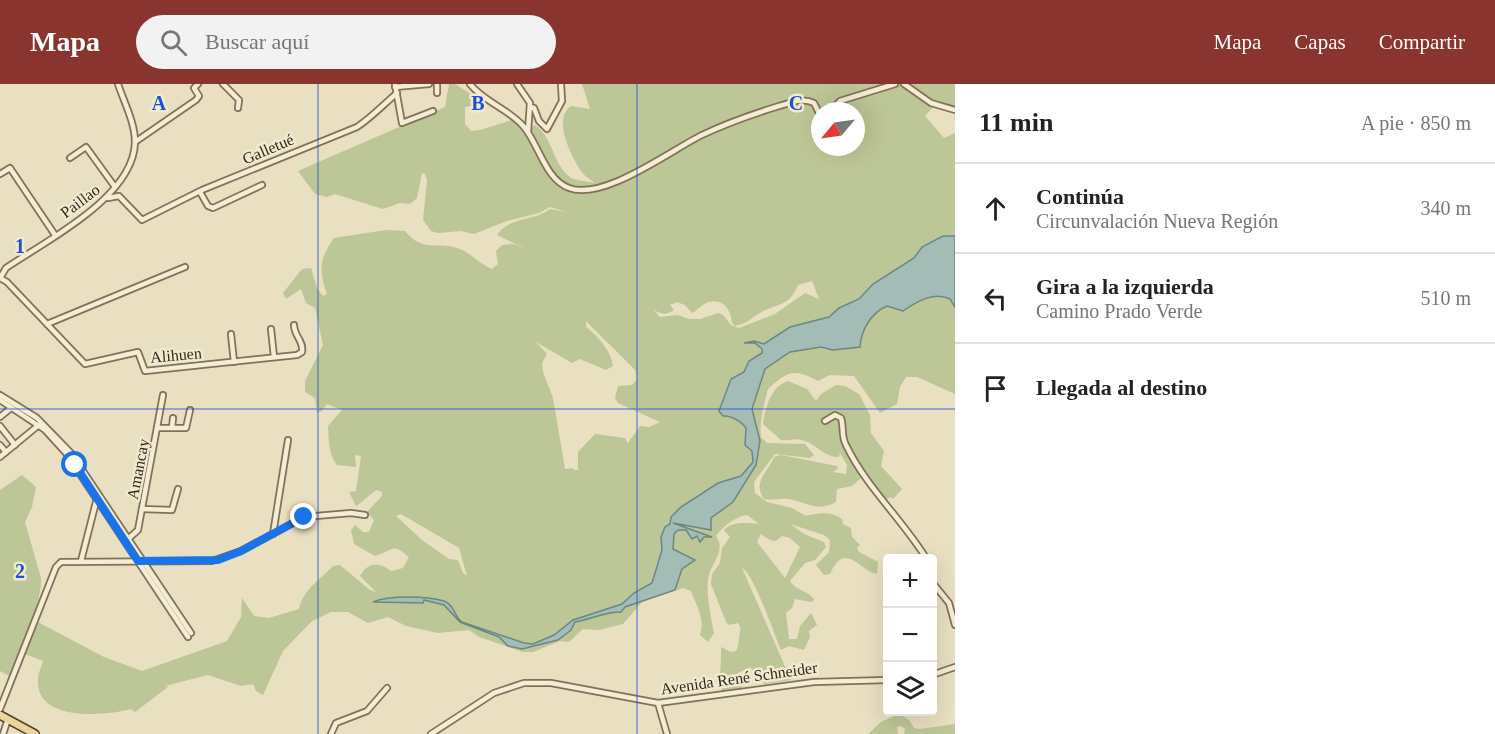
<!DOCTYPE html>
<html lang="es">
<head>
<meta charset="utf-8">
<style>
	body { margin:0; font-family:"Times New Roman",serif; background:#f2f2f2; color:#222 }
	.controls { position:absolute; right:18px; bottom:18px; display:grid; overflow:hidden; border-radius:6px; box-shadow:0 6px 24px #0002 }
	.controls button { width:54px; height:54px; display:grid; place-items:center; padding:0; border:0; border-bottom:2px solid #e0e0e0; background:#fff; color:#222; font:30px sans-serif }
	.compass { position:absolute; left:811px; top:18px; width:54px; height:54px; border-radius:50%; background:#fff; box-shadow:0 6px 24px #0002; rotate:241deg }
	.stop { position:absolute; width:18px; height:18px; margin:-14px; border:4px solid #1a73e8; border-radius:50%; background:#fff }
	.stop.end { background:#1a73e8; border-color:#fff; box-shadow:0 2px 6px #0008 }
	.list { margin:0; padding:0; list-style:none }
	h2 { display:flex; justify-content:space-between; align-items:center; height:78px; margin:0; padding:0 24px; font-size:26px }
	h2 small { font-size:20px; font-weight:400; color:#767676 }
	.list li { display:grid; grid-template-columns:39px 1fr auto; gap:18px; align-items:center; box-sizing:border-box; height:90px; padding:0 24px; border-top:2px solid #e0e0e0 }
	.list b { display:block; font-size:22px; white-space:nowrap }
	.list p { margin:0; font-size:20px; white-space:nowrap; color:#767676 }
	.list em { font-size:20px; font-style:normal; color:#767676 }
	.icon { flex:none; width:33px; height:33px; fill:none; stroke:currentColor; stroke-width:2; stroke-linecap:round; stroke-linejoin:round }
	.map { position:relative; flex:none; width:955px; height:650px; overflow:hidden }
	header { display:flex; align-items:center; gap:36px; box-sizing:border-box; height:84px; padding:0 30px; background:#8a3430; color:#fff }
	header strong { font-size:28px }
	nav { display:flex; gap:33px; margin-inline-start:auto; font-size:21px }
	.search { width:420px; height:54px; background:#f2f2f2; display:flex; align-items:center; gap:15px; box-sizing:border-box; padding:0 21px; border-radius:33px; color:#767676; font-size:22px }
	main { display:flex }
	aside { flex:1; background:#fff }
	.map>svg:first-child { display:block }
</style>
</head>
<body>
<header>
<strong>Mapa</strong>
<div class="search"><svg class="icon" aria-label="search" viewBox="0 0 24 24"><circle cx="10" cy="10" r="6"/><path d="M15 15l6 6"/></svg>Buscar aquí</div>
<nav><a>Mapa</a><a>Capas</a><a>Compartir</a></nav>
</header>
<main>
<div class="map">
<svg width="955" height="650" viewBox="0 0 955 650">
	<rect width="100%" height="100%" fill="#e9dfc1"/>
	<g fill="#bdc696" fill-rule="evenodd">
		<path d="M449,0H455L477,14L478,21L465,23V40L471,47L480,46L512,36L530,53L532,43L535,41C553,53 553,81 570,93C576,97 587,97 594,99C591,95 584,92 581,87C571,71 552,35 571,22L590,25L582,0H955V25L917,12L933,23L925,32L944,54L955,49V310L917,293H906L900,303L897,320L880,329L854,292L830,291L818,297C794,284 788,287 768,305C764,322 759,336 761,353L767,359L805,360L814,371L810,374L775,370L754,398L755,409L767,418L792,424L806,432C819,429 830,427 842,435L843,440L851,444L852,453L860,461L857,464L859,468L878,478L877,490C860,488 845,455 830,490L824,491L816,481L829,468L830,456L824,451L790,440L804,450L824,458L826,463L815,476L805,479L790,497C796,507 807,506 814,515L812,518L795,515L792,524L786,529L789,555H797L800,542L811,529L817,541L809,547L810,553L804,566L789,562L781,566C774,550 754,490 742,484L791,596L764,600L761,590L758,591L750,583L738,589L742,604L722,608C718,591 722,579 721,563C735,571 738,570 739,554C740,546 742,546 738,539L729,541L726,538L711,500L712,490L720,479L722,464L730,453L724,446C732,437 747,439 759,440L747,431C735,433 723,442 716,452C727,468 710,479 708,496C706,509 711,535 714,549L708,558L700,551C705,532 697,524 691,507L683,504L642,518L623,540L599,546L583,545L569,558L560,557L533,568H523L479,553L469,546L438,549L406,542L388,533L368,539L348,528H331L312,537L283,567L263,611L256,607L253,600L241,602L208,591L165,602L168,603L135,628L131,625C105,632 35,638 38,595C38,589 42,582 43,577L20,568L11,593L0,587V406L22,391L36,403L32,423L25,438L41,494C42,509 35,521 34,536L104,573L142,587L227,557L241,533L242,514L254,532L269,534L299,525C303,505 321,495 333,482L340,481L370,506L376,508L360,492C369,477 379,478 391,487L403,484L409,473C392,458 394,466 375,472L354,460L351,446L355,441L363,448H369L374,436L367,428L382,412V408L377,406C369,410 365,417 356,422L349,408L356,407L361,372L355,371L356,383L337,381C328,370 329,356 328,342L342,326L327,320L322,327L317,329L315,314L305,308V297L323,261L315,224L306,219L301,205L286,215L283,209L302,185L311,184L317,204L323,212L327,210C318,186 320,174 334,154L386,146L405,147C424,170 436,156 460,165C469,168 478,179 492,185L498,180L496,167L502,161L514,160L528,166L497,151C508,133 535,137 550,125L566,128L550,123L539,129L507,137L474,150L461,147L438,149L431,147L423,136L427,96L425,90L422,89L417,114L410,120L400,119L383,125L335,110L327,113L315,110L298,87L445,23ZM820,27H856V63H820ZM812,197L819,215L805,209L775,230L739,244L731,241L723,231L718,229L700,235H689L678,231L660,233L653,225C660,230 666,232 674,226L670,221L677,218L685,221L692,229C698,226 703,219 709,218C724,214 731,227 732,239L735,242C747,240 751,234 760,229C779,218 788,224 798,201ZM586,237L635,286L637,295L632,301L618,302L615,314L618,319L660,338L649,343L640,342L628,359L625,354L595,350L578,368V386H575L572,384L565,385L553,314L543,288L542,279L547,270L536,258L572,279L580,275L606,286L613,282C612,268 597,251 586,243ZM401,430L459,464L467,492L473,496L463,489L458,476L449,475L422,456L396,432ZM761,450L770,456L776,457L782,452L790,454L800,463L785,494L757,458Z"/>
		<path d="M788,297L807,305L816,317L821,310L836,301L845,302L859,310L870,331L871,349L884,367L881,382L902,405L893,415L891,413L883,417L873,402L861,394L852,402L837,405L836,418C818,428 811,420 793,416C783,413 774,417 764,415C752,397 768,389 774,373L781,371L837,382L838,385L833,388L846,390L847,381L840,369L839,373C824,373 818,362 805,357C797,353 790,357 781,356L763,340C765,324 771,302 788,297Z"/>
		<polygon points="899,630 909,636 914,644 920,645 955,640 955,650 904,650 905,645 901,642 897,643 898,650 868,650 881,638"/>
	</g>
	<path fill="#a3bcb6" stroke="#6b8883" stroke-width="1.5" d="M943,152H955V223L950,215C934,207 916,218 903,227L887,222C871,229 861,246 860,263L833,266L821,263L790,268L765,285L752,325L760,357L756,381L733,418L711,434V446L673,439L712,453H704L700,458L697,452L692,455L686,446H678L674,450L673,465L695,476L682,485L675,506L625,523L621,528C604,528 592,535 575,538L571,546L558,556L522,565L508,562L499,553L460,538L444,521L424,516L423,519L373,518C389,511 427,512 444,517C455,521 454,533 462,538L524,559L533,560L554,551L573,536L622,520L634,509L652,499L662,466L661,453L665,443L670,440L671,433L681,423L718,399L741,392L753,378L752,367L745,361L746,344C742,338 731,331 723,332L719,327L731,295L744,288L749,277L762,269V265L755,259H744L754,257L764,260L790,243L829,233L839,224L859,215L873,200L914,174L922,163Z"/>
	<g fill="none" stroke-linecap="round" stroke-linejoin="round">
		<g stroke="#81715a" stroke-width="8">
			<g id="minor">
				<polyline points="223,0 239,16 238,24"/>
				<polyline points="395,0 402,39 433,27"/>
				<polyline points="437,0 437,9"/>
				<path d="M470,0C484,18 509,25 524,43C539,61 545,95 569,104C604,117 671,66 702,51C727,39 753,30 779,22C791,19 802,13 814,19L820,31"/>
				<polyline points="517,0 530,19 528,48"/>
				<polyline points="904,0 931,19 955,26"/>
				<polyline points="395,3 429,0"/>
				<polyline points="530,23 534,24 539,37 547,45 562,17 561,0"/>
				<polyline points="831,27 840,17 895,0"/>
				<polyline points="135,58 196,16 199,12 194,4 198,0"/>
				<polyline points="70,74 86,63 115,103"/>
				<polyline points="0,90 10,84 55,151"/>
				<polyline points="200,108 208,122 213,124 262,101"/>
				<path d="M108,114L119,112L142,136L202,106L357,43C372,33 383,21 397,9"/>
				<path d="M0,194L7,198L85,280L138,268L145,287L297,271L302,268C304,257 294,252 294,241"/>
				<path d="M0,194L6,184C47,156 134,113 135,58C135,39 124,18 118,0"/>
				<polyline points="47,240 185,183"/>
				<polyline points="271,245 274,273"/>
				<polyline points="231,250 234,278"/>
				<polyline points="0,311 37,334 71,369 191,549"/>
				<polyline points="0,316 45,346 66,369 188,553"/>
				<polyline points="0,333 11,324"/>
				<path d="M825,337L835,331L841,334C844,343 841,352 846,361C866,403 902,435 926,474"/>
				<polyline points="0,342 15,361"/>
				<polyline points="157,344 186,344 190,326"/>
				<polyline points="172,344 173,334"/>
				<polyline points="0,361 6,368"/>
				<polyline points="0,373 40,340"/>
				<polyline points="142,425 172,426 178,405"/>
				<polyline points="273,450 288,356"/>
				<polyline points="127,456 138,446 163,311"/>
				<polyline points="81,477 97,414"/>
				<polyline points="932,498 949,519 955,541"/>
				<polyline points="932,591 955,583"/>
				<polyline points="658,619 667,650"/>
				<polyline points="0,625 56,483 61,478 212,477 241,467 304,433 351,429 365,431"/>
				<polyline points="3,650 8,635"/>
				<polyline points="331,650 336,639 367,627 387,604"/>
				<polyline points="431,650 494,609 524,599 551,599 658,619 814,598 888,596"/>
			</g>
		</g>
		<g stroke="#4f3f2e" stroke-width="10">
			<polyline id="major" points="0,631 35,650"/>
		</g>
		<use href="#minor" stroke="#f5edd3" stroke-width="4.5"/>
		<use href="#major" stroke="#ead69b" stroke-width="7"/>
	</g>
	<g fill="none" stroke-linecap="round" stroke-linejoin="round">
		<polyline stroke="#1a73e8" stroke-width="8" points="75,381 138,477 218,476 241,467 304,433"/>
	</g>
	<path fill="none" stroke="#1d4ed8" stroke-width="1.5" stroke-opacity="0.55" d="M318,0V650M637,0V650M0,325H955"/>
	<g text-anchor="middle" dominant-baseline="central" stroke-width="5" stroke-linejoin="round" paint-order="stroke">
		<g font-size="16" fill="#32281d" stroke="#f1eacf">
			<text transform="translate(268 65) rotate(-23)">Galletué</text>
			<text transform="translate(80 117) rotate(-37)">Paillao</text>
			<text transform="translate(176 271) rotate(-5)">Alihuen</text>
			<text transform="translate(138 385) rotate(-79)">Amancay</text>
			<text transform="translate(739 594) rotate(-8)">Avenida René Schneider</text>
		</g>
	</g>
	<g font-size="20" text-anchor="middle" font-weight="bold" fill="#1d4ed8" stroke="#f1eacf" stroke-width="5" stroke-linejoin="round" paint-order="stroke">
		<text x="159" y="26">A</text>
		<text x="478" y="26">B</text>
		<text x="796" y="26">C</text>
		<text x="20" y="169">1</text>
		<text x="20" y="494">2</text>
	</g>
</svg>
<div class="controls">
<button>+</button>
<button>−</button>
<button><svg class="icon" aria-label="layers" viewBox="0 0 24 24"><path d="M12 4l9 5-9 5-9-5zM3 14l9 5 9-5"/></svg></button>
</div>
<svg class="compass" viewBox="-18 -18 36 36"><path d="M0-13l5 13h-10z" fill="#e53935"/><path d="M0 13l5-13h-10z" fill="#767676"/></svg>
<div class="stop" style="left:75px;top:381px"></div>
<div class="stop end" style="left:304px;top:433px"></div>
</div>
<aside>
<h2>11 min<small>A pie · 850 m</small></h2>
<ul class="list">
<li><svg class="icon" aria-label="ahead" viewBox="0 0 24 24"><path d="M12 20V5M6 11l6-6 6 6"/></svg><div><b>Continúa</b><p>Circunvalación Nueva Región</p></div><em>340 m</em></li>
<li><svg class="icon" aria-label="left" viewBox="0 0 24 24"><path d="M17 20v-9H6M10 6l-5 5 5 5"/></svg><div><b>Gira a la izquierda</b><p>Camino Prado Verde</p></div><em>510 m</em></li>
<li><svg class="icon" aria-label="arrive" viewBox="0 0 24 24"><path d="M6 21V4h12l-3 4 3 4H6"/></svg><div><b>Llegada al destino</b></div></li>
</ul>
</aside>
</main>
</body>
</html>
